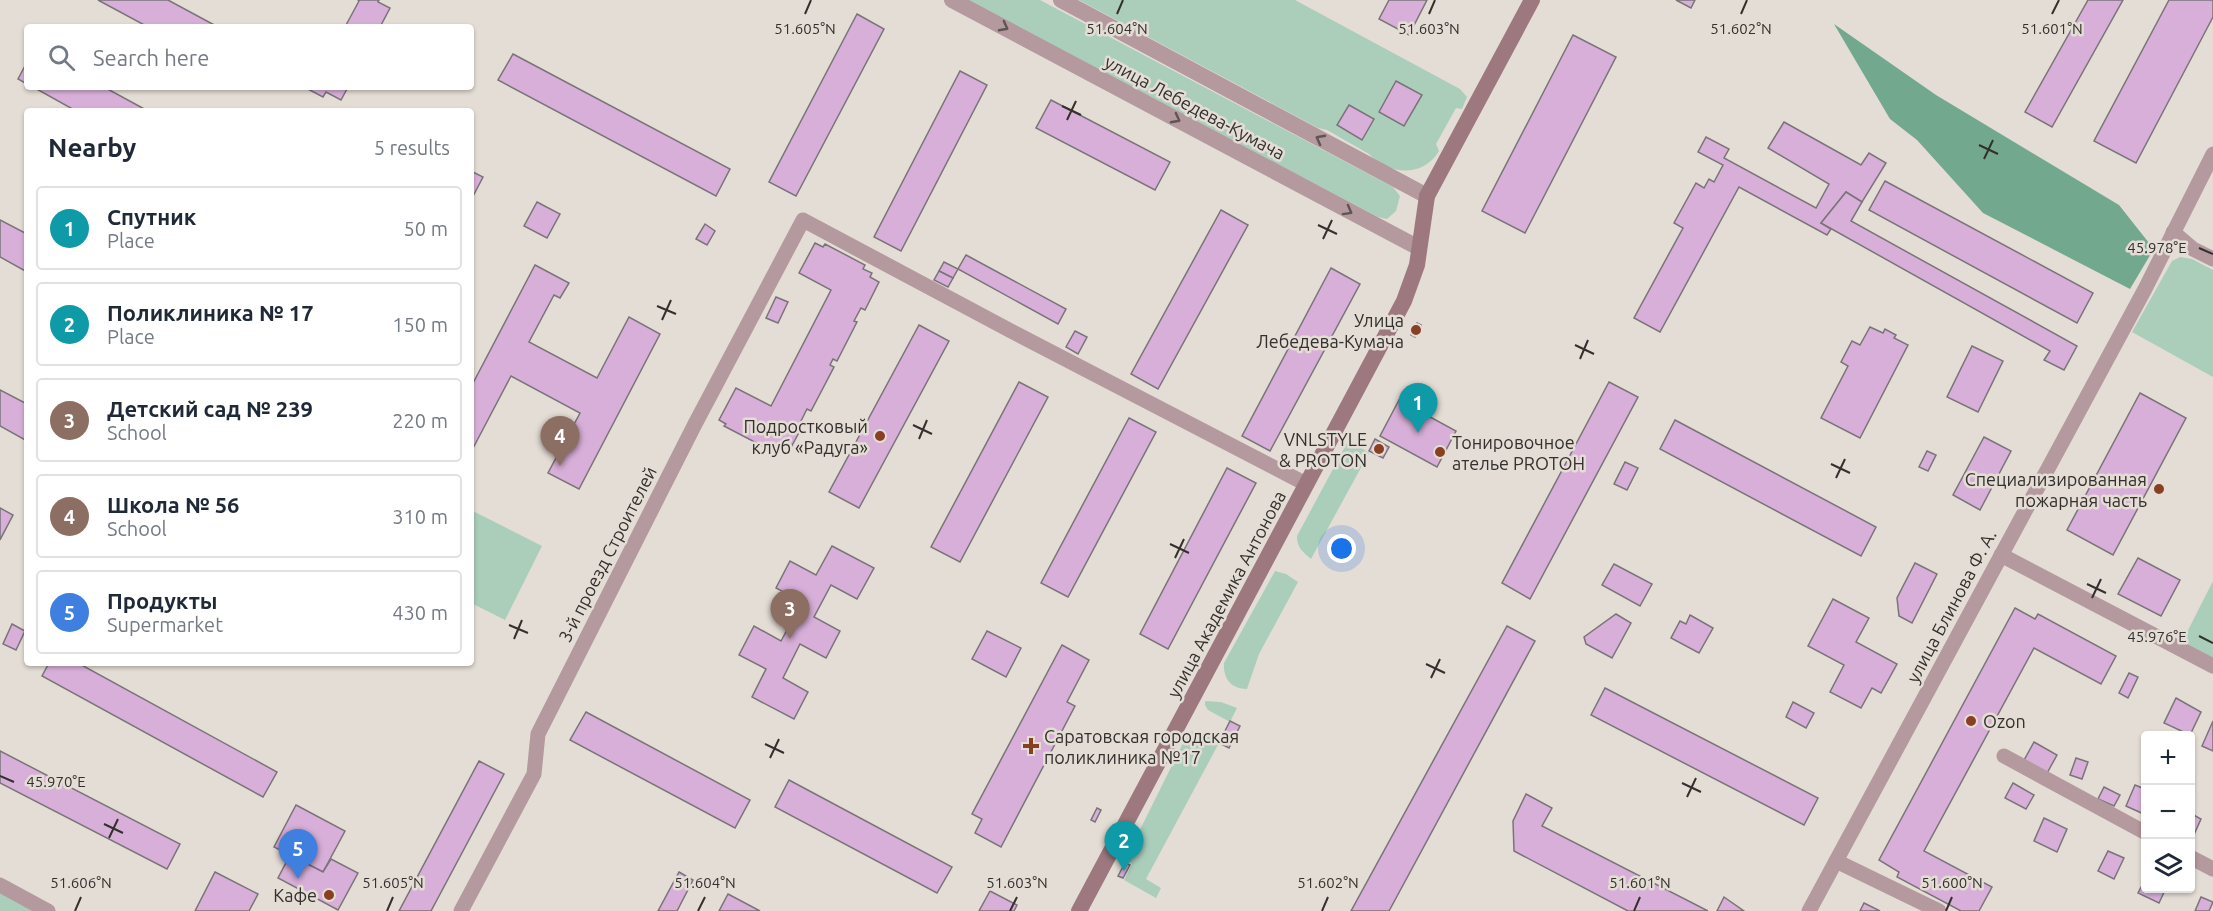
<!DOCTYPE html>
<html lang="en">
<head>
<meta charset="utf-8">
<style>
	body { margin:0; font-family:Ubuntu,sans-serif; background:#f6f6f7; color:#1f2937 }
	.controls { position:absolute; right:18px; bottom:18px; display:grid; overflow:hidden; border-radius:6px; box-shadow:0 2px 4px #0004 }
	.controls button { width:54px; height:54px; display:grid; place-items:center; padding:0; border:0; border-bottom:2px solid #e0e1e3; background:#fff; color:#1f2937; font:30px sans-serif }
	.you { position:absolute; left:1342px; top:549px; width:21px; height:21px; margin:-15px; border:4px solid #fff; border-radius:50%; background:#1a73e8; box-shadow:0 0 0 9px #1a73e833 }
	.badge { display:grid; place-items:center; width:39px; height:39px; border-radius:50%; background:#884022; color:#fff; font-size:20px; font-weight:700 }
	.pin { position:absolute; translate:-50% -50px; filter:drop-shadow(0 2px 3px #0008) }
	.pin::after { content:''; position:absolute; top:32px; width:21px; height:18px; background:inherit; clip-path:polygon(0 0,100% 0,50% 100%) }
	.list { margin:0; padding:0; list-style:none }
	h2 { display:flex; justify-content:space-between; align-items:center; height:78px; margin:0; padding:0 24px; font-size:26px }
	h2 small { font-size:20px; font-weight:400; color:#747a83 }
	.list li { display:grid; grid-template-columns:39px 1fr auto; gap:18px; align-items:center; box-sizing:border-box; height:84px; margin:0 12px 12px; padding:0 12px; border:2px solid #e0e1e3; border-radius:6px }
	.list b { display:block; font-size:22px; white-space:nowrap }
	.list p { margin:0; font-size:20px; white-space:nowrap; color:#747a83 }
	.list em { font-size:20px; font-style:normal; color:#747a83 }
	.icon { flex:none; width:33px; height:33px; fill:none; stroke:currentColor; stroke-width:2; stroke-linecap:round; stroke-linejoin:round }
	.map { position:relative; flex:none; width:2213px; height:911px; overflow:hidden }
	.search { position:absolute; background:#fff; box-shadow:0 2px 4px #0004; left:24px; top:24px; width:450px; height:66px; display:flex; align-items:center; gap:15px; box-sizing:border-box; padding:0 21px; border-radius:6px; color:#747a83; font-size:22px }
	.panel { position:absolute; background:#fff; box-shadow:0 2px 4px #0004; left:24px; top:108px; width:450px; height:558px; border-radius:6px }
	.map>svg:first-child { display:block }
</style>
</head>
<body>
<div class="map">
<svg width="2213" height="911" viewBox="0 0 2213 911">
	<rect width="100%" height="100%" fill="#e4ddd5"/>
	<g fill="#abcebb">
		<polygon points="967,0 1040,0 1393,187 1400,196 1396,211 1387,219 1378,217"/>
		<path d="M1079,0H1295L1460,89L1467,97L1462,109L1456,108L1436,144L1439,151C1423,178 1389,175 1369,154L1327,130L1318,128Z"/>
		<polygon points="2180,257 2192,259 2213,270 2213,377 2132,332 2172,261"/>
		<path d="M1351,441L1369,453L1311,559C1303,552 1297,548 1297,536L1347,443Z"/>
		<polygon points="471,510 542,546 505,620 471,603"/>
		<path d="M1275,571L1286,574L1298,582L1259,654L1247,689C1231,689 1223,679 1224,663Z"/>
		<polygon points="2213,581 2213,658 2182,642"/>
		<polygon points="1205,701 1221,702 1237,708 1230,722 1208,710 1205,705"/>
		<polygon points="1193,731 1207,733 1218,739 1219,743 1146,879 1161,888 1156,898 1124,880 1132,864 1125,860 1188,733"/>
		<polygon points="0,893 34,911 0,911"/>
	</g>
	<polygon fill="#72a98e" points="1834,24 1936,95 2119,205 2149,243 2152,252 2130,289 1983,213 1917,140 1890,119"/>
	<g fill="#d8afd8" stroke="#7a747a" stroke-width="1.5">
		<polygon points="98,0 168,0 218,27 148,27"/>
		<polygon points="358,0 379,0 378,2 390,8 380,27 345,27 359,1"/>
		<polygon points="1389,0 1427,0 1409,35 1379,19"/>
		<polygon points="1676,0 1695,0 1691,8"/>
		<polygon points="2088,0 2123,0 2052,127 2025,112"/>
		<polygon points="2169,0 2213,0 2213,17 2136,163 2094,141"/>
		<polygon points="857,14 884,29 796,196 769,182"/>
		<polygon points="1573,35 1616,57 1525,233 1482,211"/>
		<polygon points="513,54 730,169 716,196 498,80"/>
		<polygon points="27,62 27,84 18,79"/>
		<polygon points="960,71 987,85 901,251 874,237"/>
		<polygon points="1396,81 1422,95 1404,126 1379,112"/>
		<polygon points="33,87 104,87 148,111 76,111"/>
		<polygon points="304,87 348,87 341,100 326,92 323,97"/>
		<polygon points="1051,100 1170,162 1155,190 1036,128"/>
		<polygon points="1349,105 1374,119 1362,140 1337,125"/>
		<polygon points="1784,122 1861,165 1869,153 1886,163 1862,202 1846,192 1821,223 1831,229 1827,235 1739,187 1660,332 1634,318 1683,228 1674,223 1696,183 1704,188 1709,179 1714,182 1723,165 1698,152 1706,137 1729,149 1724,158 1816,208 1829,184 1768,148"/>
		<polygon points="471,171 483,177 471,200"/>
		<polygon points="1885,181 2093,293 2077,323 1869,210"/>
		<polygon points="1846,192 1862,202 1851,221 2077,346 2064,370 2044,360 2050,351 1821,223"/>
		<polygon points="537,202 560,214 547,238 524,226"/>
		<polygon points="1221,210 1248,225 1158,389 1131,374"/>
		<polygon points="0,220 27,234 27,272 0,257"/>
		<polygon points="705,224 715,231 707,245 696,239"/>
		<polygon points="815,243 823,247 825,244 865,265 863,269 872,273 870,277 879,282 865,310 861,308 854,321 857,322 837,361 833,359 830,365 834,367 811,411 807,409 800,423 803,425 788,453 777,447 775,450 769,447 768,449 724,426 726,424 719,420 736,388 771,406 831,290 799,273"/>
		<polygon points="966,255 1066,309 1058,324 958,269"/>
		<polygon points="944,262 958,269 953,278 939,271"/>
		<polygon points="535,265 569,283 560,298 554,295 529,342 597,378 629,317 660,334 579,489 548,473 580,413 511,376 471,452 471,387"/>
		<polygon points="1331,268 1360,284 1270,451 1242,436"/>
		<polygon points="939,271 953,278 948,287 934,280"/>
		<polygon points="776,297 788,302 778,323 766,318"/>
		<polygon points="1417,323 1421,325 1415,337 1411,335"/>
		<polygon points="919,325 949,341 859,508 829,492"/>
		<polygon points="1870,327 1883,333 1885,329 1896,335 1894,338 1908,345 1860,438 1821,418 1848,366 1841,362 1852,341 1860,345"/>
		<polygon points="1075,331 1087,337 1078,354 1066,347"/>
		<polygon points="1972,346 2003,361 1978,412 1947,397"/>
		<polygon points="1019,382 1048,397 960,562 931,547"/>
		<polygon points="1609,382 1638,397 1530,599 1502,583"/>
		<polygon points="0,390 27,404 27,441 0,426"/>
		<polygon points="2140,393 2186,418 2113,555 2067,530"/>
		<polygon points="1399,400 1456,431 1437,467 1380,436"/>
		<polygon points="1129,418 1156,432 1068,597 1041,583"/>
		<polygon points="1675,420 1876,527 1861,556 1660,449"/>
		<polygon points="1984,437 2011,451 1980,510 1953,495"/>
		<polygon points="1375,439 1389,447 1383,458 1369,451"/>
		<polygon points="1927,451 1936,455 1928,471 1919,467"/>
		<polygon points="1625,462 1638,468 1627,490 1614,484"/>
		<polygon points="1227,468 1256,483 1168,649 1140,634"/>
		<polygon points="0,508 13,515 0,540"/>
		<polygon points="832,546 874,568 857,599 831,585 814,617 840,631 826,658 800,644 783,678 808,692 794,719 752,697 766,669 739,655 754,626 781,641 802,602 776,588 790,561 816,575"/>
		<polygon points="2138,558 2180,580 2161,616 2118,594"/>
		<polygon points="1915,563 1937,574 1912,623 1899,616 1897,598"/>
		<polygon points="1614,564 1652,584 1640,606 1602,585"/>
		<polygon points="1833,599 1869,618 1856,642 1897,664 1881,693 1872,688 1861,708 1830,692 1844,665 1808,646"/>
		<polygon points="2015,608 2035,619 2038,614 2116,656 2101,684 2034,648 1924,851 1992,887 1979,911 1961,911 1897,877 1899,872 1879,860"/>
		<polygon points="1616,614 1631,623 1612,658 1586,644 1584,637"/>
		<polygon points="1690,615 1713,628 1699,653 1671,638 1680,621 1686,624"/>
		<polygon points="12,624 25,631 16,650 3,644"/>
		<polygon points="1507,626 1535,641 1389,911 1351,911"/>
		<polygon points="987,631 1021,648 1006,677 972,659"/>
		<polygon points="1062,645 1089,660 1067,702 1075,706 1001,847 975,833 982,819 972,814"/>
		<polygon points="49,663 78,663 277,772 263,797 42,676"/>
		<polygon points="2129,673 2138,677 2128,698 2119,693"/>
		<polygon points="1605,688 1818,798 1804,825 1591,715"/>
		<polygon points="2176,698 2201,712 2190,735 2164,723"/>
		<polygon points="1793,702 1814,713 1806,728 1786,717"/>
		<polygon points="586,712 750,800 735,828 570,740"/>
		<polygon points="1230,721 1240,726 1229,748 1219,743"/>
		<polygon points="2213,721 2213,751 2202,746"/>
		<polygon points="2034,742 2057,755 2046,775 2023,762"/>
		<polygon points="0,751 180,844 167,869 0,783"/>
		<polygon points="2076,758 2088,762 2082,779 2070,775"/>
		<polygon points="479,761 504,774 431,911 399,911"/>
		<polygon points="789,780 952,867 937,893 775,807"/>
		<polygon points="2013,783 2034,795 2026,809 2005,798"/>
		<polygon points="2135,785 2145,789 2146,788 2146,815 2126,806"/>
		<polygon points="2104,787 2120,795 2114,806 2098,799"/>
		<polygon points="1526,794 1552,808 1542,826 1708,911 1628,911 1514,851 1513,821"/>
		<polygon points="296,805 345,831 323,872 274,847"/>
		<polygon points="1097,808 1101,810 1095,822 1091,820"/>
		<polygon points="2190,813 2201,819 2192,839 2190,839"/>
		<polygon points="2044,818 2067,829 2057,852 2034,841"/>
		<polygon points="2108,851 2124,858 2114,879 2098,871"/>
		<polygon points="290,855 323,872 331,859 358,873 338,910 278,878"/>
		<polygon points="1125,863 1130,865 1123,878 1118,876"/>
		<polygon points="215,872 258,894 249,911 195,911"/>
		<polygon points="679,872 693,880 677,911 658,911"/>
		<polygon points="2146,878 2146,888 2166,888 2159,903 2138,893"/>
		<polygon points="990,891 1017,905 1014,911 979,911"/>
		<polygon points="728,894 760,911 719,911"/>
		<polygon points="1724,897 1744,911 1717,911"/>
		<polygon points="2201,897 2213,902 2209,911 2195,911"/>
		<polygon points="1864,903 1880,911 1860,911"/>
	</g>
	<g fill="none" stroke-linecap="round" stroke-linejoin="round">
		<g stroke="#b4999e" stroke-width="15">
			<polyline points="2173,232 2193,249 2213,259"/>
			<polyline points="2001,555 2213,666"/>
			<polyline points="2004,756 2146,833"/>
			<polyline points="2190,857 2213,869"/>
			<polyline points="1836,861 1939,911"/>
			<polyline points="0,885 48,911"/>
			<polyline points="461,911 534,774 538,734 695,424 803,220 1011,331 1306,484"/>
			<polyline points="1809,911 2145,289 2213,154"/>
		</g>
		<g stroke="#b4999e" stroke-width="16">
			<polyline points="952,0 1419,248"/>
			<polyline points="1061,0 1427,196"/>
		</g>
		<polyline stroke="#9e787f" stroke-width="16" points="1079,911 1404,301 1417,265 1427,196 1532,0"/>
	</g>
	<defs><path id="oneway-chevron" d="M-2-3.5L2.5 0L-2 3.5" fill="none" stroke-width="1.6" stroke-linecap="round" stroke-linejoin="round" transform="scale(1.5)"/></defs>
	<g stroke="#605555">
		<use href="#oneway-chevron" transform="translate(1004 27) rotate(28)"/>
		<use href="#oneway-chevron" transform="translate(1176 119) rotate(28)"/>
		<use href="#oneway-chevron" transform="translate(1320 139) rotate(-152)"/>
		<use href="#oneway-chevron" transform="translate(1348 211) rotate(29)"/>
	</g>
	<path fill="none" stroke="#33302d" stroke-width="2" d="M805,14L811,0M1117,14L1123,0M1429,14L1435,0M1741,14L1747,0M2052,14L2059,0M1062,106L1081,115M1067,120L1076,101M1979,145L1998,154M1984,159L1993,140M1318,225L1337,234M1323,239L1332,220M2199,248L2213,254M657,306L676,314M662,320L671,300M1575,345L1594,354M1580,359L1588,340M913,425L932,434M919,439L927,420M1831,464L1850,473M1836,478L1845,459M1170,544L1189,553M1175,558L1184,539M2087,584L2106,593M2092,598L2101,579M509,625L528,633M2199,636L2213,643M514,639L522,620M1426,664L1445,673M1431,678L1440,659M765,744L784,753M770,758L779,739M0,776L14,782M1682,783L1701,792M1687,797L1696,778M104,824L123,833M109,838L118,819M75,911L81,897M387,911L393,897M698,911L705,897M1010,911L1017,897M1322,911L1328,897M1634,911L1640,897M1946,911L1952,897"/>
	<g fill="#884022" stroke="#e4ddd5" stroke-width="2">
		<circle cx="1416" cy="330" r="6"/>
		<circle cx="880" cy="436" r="6"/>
		<circle cx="1379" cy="449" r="6"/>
		<circle cx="1440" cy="452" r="6"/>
		<circle cx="2159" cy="489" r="6"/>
		<circle cx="1971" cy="721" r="6"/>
		<path d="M1028 737h6v6h6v6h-6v6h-6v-6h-6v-6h6z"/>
		<circle cx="329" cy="895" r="6"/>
	</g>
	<g text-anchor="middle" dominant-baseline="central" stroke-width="5" stroke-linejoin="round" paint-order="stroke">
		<g font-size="18" fill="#33302d" stroke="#e4ddd5">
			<text transform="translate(1195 107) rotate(28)">улица Лебедева-Кумача</text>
			<text transform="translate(607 554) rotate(-63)">3-й проезд Строителей</text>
			<text transform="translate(1226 594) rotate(-62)">улица Академика Антонова</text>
			<text transform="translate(1951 606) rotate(-62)">улица Блинова Ф. А.</text>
		</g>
		<g font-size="18" fill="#33302d" stroke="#e4ddd5" text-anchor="end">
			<text x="1404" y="320">Улица<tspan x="1404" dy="21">Лебедева-Кумача</tspan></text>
			<text x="868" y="426">Подростковый<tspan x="868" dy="21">клуб «Радуга»</tspan></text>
			<text x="1367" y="439">VNLSTYLE<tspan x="1367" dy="21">&amp; PROTON</tspan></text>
			<text x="1452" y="442" text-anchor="start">Тонировочное<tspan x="1452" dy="21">ателье PROTOH</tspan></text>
			<text x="2147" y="479">Специализированная<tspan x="2147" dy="21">пожарная часть</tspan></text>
			<text x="1983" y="721" text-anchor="start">Ozon</text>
			<text x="1044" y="736" text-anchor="start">Саратовская городская<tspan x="1044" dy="21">поликлиника №17</tspan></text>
			<text x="317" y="895">Кафе</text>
		</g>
	</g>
	<g font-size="15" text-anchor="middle" fill="#33302d" stroke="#e4ddd5" stroke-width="5" stroke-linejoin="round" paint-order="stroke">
		<text x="805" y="34">51.605°N</text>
		<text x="1117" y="34">51.604°N</text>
		<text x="1429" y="34">51.603°N</text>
		<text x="1741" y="34">51.602°N</text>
		<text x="2052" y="34">51.601°N</text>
		<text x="2157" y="253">45.978°E</text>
		<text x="2157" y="642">45.976°E</text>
		<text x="56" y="787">45.970°E</text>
		<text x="81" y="888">51.606°N</text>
		<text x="393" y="888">51.605°N</text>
		<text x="705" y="888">51.604°N</text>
		<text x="1017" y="888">51.603°N</text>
		<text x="1328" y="888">51.602°N</text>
		<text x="1640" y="888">51.601°N</text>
		<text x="1952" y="888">51.600°N</text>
	</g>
</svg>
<div class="controls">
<button>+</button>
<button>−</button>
<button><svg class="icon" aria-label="layers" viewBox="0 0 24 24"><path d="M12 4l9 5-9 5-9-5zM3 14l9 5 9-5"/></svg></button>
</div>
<div class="you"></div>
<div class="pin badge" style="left:1418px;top:433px;background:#0f9aa8">1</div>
<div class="pin badge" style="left:1124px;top:871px;background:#0f9aa8">2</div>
<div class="pin badge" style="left:790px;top:639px;background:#8d6e63">3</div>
<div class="pin badge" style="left:560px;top:466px;background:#8d6e63">4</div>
<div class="pin badge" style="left:298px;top:879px;background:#3f7fe0">5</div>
<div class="search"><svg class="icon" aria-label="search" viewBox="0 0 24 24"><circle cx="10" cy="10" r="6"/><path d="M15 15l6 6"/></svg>Search here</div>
<section class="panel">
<h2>Nearby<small>5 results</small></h2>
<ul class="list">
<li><span class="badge" style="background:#0f9aa8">1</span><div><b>Спутник</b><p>Place</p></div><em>50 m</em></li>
<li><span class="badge" style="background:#0f9aa8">2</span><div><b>Поликлиника № 17</b><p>Place</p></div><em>150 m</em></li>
<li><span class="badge" style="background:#8d6e63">3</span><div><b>Детский сад № 239</b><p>School</p></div><em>220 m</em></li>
<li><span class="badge" style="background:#8d6e63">4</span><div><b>Школа № 56</b><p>School</p></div><em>310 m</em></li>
<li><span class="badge" style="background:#3f7fe0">5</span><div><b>Продукты</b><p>Supermarket</p></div><em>430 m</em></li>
</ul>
</section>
</div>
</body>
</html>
